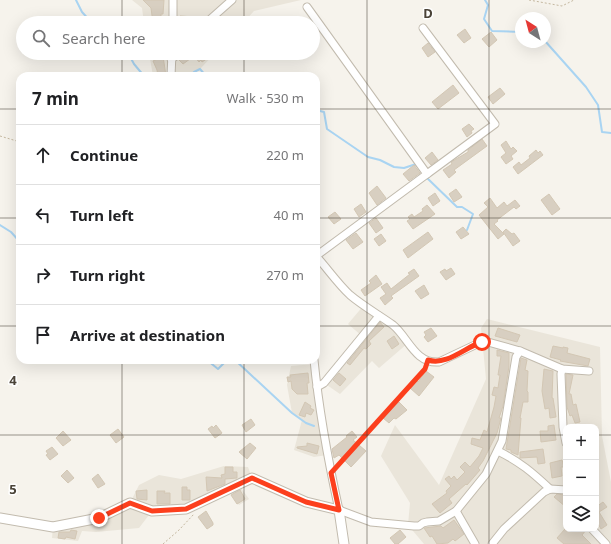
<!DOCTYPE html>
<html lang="en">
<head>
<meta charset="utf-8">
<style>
	body { margin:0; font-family:"Noto Sans",sans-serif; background:#f6f6f6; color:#202124 }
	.controls { position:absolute; right:12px; bottom:12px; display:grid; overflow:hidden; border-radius:8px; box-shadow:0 4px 16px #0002 }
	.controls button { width:36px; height:36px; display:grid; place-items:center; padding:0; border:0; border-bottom:1px solid #e0e0e0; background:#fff; color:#202124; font:20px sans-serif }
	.compass { position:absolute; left:515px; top:12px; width:36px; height:36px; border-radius:50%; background:#fff; box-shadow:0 4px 16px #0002; rotate:324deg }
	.stop { position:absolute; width:12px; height:12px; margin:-9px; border:3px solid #fc3f1d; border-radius:50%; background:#fff }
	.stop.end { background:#fc3f1d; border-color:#fff; box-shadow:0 1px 4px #0008 }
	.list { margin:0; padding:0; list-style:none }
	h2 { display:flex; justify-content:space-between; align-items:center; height:52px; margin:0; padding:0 16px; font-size:17px }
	h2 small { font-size:13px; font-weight:400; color:#757577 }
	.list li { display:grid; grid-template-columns:26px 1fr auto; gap:12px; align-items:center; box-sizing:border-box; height:60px; padding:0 16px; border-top:1px solid #e0e0e0 }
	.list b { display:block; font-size:15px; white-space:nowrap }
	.list em { font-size:13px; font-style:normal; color:#757577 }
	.icon { flex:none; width:22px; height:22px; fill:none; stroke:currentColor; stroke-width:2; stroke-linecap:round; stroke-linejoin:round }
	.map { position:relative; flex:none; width:611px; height:544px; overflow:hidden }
	.search { position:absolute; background:#fff; box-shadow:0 4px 16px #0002; left:16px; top:16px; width:304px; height:44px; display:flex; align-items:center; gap:10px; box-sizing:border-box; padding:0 14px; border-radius:22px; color:#757577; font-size:15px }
	.panel { position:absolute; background:#fff; box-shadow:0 4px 16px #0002; left:16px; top:72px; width:304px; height:292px; border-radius:12px }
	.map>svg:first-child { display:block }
</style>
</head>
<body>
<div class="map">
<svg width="611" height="544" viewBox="0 0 611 544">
	<rect width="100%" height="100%" fill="#f6f3ec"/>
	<g fill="#eae5da" fill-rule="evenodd">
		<polygon points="132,0 301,0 254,11 243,23 144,23 142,8"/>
		<polygon points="149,53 215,53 200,69 194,72 190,76 153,76"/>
		<polygon points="364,305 379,316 408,343 379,368 372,361 340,394 324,383 362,336 348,324"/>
		<path d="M487,319L600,347L602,436L611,482V544H424L408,525L410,503L381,456L395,425L439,485L486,379L481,328ZM566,427H596V529H566Z"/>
		<polygon points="314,364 327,455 314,457 294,450 302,420 292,413 287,385 291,366"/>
		<polygon points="224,466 248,467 252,478 239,485 249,499 239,505 228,490 186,509 152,511 139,528 96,532 82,531 78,541 52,538 53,527 99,518 130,503 139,485 159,475 181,479"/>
	</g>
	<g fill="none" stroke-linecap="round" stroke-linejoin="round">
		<g stroke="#a9d4f2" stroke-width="2">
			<polyline points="76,0 82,12 92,23"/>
			<polyline points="485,0 488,5 484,19 492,31 521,32"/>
			<polyline points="545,41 586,87 598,105 602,132 611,133"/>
			<polyline points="128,53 134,64 144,76"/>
			<polyline points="190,76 194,72 200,69 206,76"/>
			<polyline points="316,110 324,112 327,129 368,157 380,160 394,167 404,168 416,164 417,166"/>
			<polyline points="426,177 457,207 462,207 473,214 467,230"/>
			<polyline points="0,225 11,232 20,242"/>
			<polyline points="207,360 218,369 227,360"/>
			<polyline points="235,360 292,413 306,423 314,426"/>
		</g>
	</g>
	<g fill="#d8cfc1" stroke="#d3c7b4">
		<polygon points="143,0 164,0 163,14 161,14 161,23 153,23 151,8"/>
		<polygon points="180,16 194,17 195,22 180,23"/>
		<polygon points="465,29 471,38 464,43 457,35"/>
		<polygon points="491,32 497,40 489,47 482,39"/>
		<polygon points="428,43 435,52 428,57 422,48"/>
		<polygon points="188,53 204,53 208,58 202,62 201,60 199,62 194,56 183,64 179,60"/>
		<polygon points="163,56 166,76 158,76 157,70 153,61"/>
		<polygon points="453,85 459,93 438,109 432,102"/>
		<polygon points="500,88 505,94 493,104 488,97"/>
		<polygon points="469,124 474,129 471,131 472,133 467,137 462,129"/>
		<polygon points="482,139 487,146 454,170 456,172 449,178 443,170 452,164 451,162 468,152 468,150"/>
		<polygon points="506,141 511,149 513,147 517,151 511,156 513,159 506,164 501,157 506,153 501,145"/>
		<polygon points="536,150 538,153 540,151 543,155 518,174 513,167 519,162 521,165 530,158 529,156"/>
		<polygon points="432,152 438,160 431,165 425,158"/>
		<polygon points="414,165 420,173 409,181 403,174"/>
		<polygon points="377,186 386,198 377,205 369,193"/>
		<polygon points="456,189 462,197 454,202 449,194"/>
		<polygon points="435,193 440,201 433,206 428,198"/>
		<polygon points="549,194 560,209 552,215 541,200"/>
		<polygon points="490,198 497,208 504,202 507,206 515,200 520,206 516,209 514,207 497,220 498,221 494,224 504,234 498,239 479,215 488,207 484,203"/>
		<polygon points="361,204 366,212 359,217 354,209"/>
		<polygon points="427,205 435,214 413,229 407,221 410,219 408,217 412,214 414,217 423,211 422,209"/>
		<polygon points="335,212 341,219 334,224 328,217"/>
		<polygon points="376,218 383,228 376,233 369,223"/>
		<polygon points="463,227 469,234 461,239 456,232"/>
		<polygon points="506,229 512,234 514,233 520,241 513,246 503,232"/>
		<polygon points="428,232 433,239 408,258 403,250"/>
		<polygon points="356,233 363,242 353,249 346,240"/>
		<polygon points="381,234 386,241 379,246 374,239"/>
		<polygon points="451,268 455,274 446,280 440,272 445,269 446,271"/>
		<polygon points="414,269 419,276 391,296 393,298 385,305 380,298 386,294 381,287 387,283 391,289 410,274 408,273"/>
		<polygon points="376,275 382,284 365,296 361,290 371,283 369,281"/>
		<polygon points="424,285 429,294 421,299 415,291"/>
		<polygon points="380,322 384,327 369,341 371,344 366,349 364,348 350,365 347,363"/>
		<polygon points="431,328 437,336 428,342 424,337 426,335 424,332"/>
		<polygon points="498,328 520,335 517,342 495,336"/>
		<polygon points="394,336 399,344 392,349 387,341"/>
		<polygon points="553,346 563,348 563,347 568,348 567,353 590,359 588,366 560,361 561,360 550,357"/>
		<polygon points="497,350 509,353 509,366 503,406 499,418 501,418 497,433 483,461 478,468 480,470 467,485 466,484 449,499 452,503 440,513 432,504 447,493 446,491 451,486 445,479 449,476 451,479 454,476 457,480 465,472 460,467 465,462 470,467 479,456 483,448 471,444 472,438 480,440 484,430 487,432 494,407 496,396 492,395 494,387 498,388 500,375 498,375 501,356 497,356"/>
		<polygon points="521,358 527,360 525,370 528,371 527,391 528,392 528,402 523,402 520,418 521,418 518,455 511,452 511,450 506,449"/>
		<polygon points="544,369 553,371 552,398 553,398 556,417 550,418 549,408 545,409 542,391"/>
		<polygon points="426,371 434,377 419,396 410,388 417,381 418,382"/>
		<polygon points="308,373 309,383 307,383 308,394 297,394 292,389 291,381 288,382 287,377 291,377 290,375"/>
		<polygon points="339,373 346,379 340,386 333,380"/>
		<polygon points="566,374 573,375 569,394 571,394 573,405 576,404 580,422 575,423 572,415 570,416 567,407"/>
		<polygon points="305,402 311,406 310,408 314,410 311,415 306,413 305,417 299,415"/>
		<polygon points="399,402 407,410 396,419 394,418 389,423 383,418"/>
		<polygon points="251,419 255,425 246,432 242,425"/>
		<polygon points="216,425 222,433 215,438 208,429 212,426 213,428"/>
		<polygon points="554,425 556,440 541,442 540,431 548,431 548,426"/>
		<polygon points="118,429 124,437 116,443 110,435"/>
		<polygon points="63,431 71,440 63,446 56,438"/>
		<polygon points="352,431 357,437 353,440 366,451 351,467 339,455 334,458 332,449 347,437 346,436"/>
		<polygon points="250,443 256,448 247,459 239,452"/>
		<polygon points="307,443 319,446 317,454 297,448 297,447 307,446"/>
		<polygon points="52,447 58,454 50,460 46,455 48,454 46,451"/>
		<polygon points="543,449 545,463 538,464 537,457 520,458 520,452"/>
		<polygon points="562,460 564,467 561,467 562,476 552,478 550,463"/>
		<polygon points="225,467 233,467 233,472 237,472 237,478 225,479 225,484 207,491 206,477 222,478 221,475 225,474"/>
		<polygon points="67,470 74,478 68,483 61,476"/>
		<polygon points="98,474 105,484 98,488 92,479"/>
		<polygon points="182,487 187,487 187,490 190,490 190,500 182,500"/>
		<polygon points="147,490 147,500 137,499 136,491"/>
		<polygon points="240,490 245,499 237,504 231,495"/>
		<polygon points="157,491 165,491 164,493 170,493 170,504 157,504"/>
		<polygon points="557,494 564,495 566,497 566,507 554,497"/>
		<polygon points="603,502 607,507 599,512 607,525 601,529 596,520 596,507"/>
		<polygon points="206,511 213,523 213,525 207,529 198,517"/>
		<polygon points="454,520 464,534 455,541 453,539 448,543 437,544 432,536 430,537 424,528 441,526 443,528"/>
		<polygon points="565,529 587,529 582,535 591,544 564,544 557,538"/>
		<polygon points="71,530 77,531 75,539 66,537 65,539 58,538 59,532 70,532"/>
		<polygon points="400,530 406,537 398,544 395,544 390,538"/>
	</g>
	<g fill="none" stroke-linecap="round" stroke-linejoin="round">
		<g stroke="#c2bbae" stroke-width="9">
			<g id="minor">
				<polyline points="307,7 427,174 495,124 423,28"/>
				<polyline points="173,23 173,0"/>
				<polyline points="206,23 232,0"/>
				<polyline points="171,59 181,53"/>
				<polyline points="171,76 172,53"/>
				<path d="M316,256C327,268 338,284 350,295C363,306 379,315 393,325C408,337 415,364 439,362L477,344L488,342L520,351L562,369L589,371"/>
				<polyline points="316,256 427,174"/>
				<path d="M314,360C319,411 328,460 339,510L371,522L414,526H419L423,523L427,522L439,521L456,511L486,474L502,441L516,357L520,351"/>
				<polyline points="562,369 561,374 563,427 566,443"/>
				<polyline points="317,387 324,383 379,316"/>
				<path d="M498,451C520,462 532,472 550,489"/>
				<polyline points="456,511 475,544"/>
				<polyline points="592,529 606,544"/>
				<polyline points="492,544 504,529 544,492 550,489 566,490"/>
			</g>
		</g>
		<g stroke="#c2bbae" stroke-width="11">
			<polyline id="tertiary" points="0,518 53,527 99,518 130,503 152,511 186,509 252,478 306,502 339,510 344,544"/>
		</g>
		<g stroke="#c4b79f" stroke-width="1" stroke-dasharray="2 2" stroke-linecap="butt">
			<polyline points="529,0 562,6 574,0"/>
			<polyline points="0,136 20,142"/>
			<polyline points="337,467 425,369 426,366"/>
			<polyline points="163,544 179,530 194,514"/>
		</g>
		<use href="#minor" stroke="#fff" stroke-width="7"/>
		<use href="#tertiary" stroke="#fff" stroke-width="9"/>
	</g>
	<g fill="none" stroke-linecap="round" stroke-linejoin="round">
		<path stroke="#fc3f1d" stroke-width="5" d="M99,518L130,503L152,511L186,509L252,478L306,502L339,510L331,473L425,369L428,360C447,366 465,347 482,342"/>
	</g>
	<path fill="none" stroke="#4b4439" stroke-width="1" stroke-opacity="0.55" d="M122,0V23M244,0V23M367,0V544M489,0V544M122,53V76M244,53V76M0,109H20M316,109H611M0,218H20M316,218H611M0,326H20M316,326H611M122,360V544M244,360V544M0,435H566M596,435H611"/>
	<g font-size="13" text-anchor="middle" font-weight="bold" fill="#4b4439" stroke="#fff" stroke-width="3" stroke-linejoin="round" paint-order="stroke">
		<text x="428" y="18">D</text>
		<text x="13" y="385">4</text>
		<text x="13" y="494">5</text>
	</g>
</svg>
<div class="controls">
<button>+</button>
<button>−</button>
<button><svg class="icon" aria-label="layers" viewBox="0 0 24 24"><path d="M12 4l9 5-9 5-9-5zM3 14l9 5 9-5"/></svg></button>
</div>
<svg class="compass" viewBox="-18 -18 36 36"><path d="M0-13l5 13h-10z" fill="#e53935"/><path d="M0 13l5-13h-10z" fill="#757577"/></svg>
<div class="stop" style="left:482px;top:342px"></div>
<div class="stop end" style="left:99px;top:518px"></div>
<div class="search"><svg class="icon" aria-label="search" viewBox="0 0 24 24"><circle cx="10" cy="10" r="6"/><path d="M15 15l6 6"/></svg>Search here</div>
<section class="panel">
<h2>7 min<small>Walk · 530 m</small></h2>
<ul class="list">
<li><svg class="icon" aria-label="ahead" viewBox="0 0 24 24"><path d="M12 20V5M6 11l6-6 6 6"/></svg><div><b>Continue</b></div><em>220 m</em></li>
<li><svg class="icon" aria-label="left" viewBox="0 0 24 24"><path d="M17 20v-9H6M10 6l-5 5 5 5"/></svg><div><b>Turn left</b></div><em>40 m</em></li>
<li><svg class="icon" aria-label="right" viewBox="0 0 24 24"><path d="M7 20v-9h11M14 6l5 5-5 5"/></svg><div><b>Turn right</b></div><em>270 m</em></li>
<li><svg class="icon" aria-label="arrive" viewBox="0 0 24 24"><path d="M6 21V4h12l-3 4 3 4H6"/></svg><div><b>Arrive at destination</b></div></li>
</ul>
</section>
</div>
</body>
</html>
